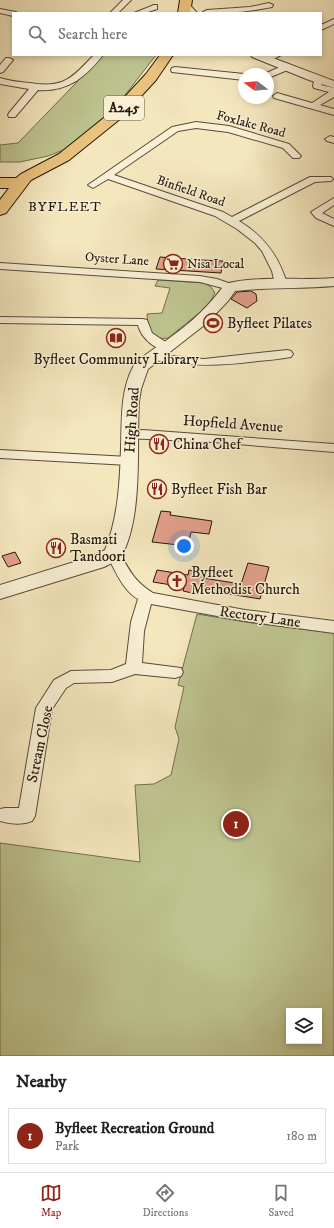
<!DOCTYPE html>
<html lang="en">
<head>
<meta charset="utf-8">
<style>
	body { margin:0; font-family:"IM FELL DW Pica",serif; background:#f2f2f2; color:#222 }
	.controls { position:absolute; right:12px; bottom:12px; display:grid; overflow:hidden; border-radius:0px; box-shadow:0 2px 6px #0003 }
	.controls button { width:36px; height:36px; display:grid; place-items:center; padding:0; border:0; border-bottom:1px solid #e0e0e0; background:#fff; color:#222; font:20px sans-serif }
	.compass { position:absolute; left:238px; top:68px; width:36px; height:36px; border-radius:50%; background:#fff; box-shadow:0 2px 6px #0003; rotate:286deg }
	.you { position:absolute; left:184px; top:546px; width:14px; height:14px; margin:-10px; border:3px solid #fff; border-radius:50%; background:#1a73e8; box-shadow:0 0 0 6px #1a73e833 }
	.badge { display:grid; place-items:center; width:26px; height:26px; border-radius:50%; background:#8f2418; color:#fff; font-size:13px; font-weight:700 }
	.pin { position:absolute; translate:-50% -50%; border:2px solid #fff; box-shadow:0 1px 4px #0006 }
	.list { margin:0; padding:0; list-style:none }
	h2 { display:flex; justify-content:space-between; align-items:center; height:52px; margin:0; padding:0 16px; font-size:17px }
	h2 small { font-size:13px; font-weight:400; color:#767676 }
	.list li { display:grid; grid-template-columns:26px 1fr auto; gap:12px; align-items:center; box-sizing:border-box; height:56px; margin:0 8px 8px; padding:0 8px; border:1px solid #e0e0e0; border-radius:0px }
	.list b { display:block; font-size:15px; white-space:nowrap }
	.list p { margin:0; font-size:13px; white-space:nowrap; color:#767676 }
	.list em { font-size:13px; font-style:normal; color:#767676 }
	.icon { flex:none; width:22px; height:22px; fill:none; stroke:currentColor; stroke-width:2; stroke-linecap:round; stroke-linejoin:round }
	.map { position:relative; flex:none; width:334px; height:1056px; overflow:hidden }
	.search { position:absolute; background:#fff; box-shadow:0 2px 6px #0003; left:12px; right:12px; top:12px; height:44px; display:flex; align-items:center; gap:10px; box-sizing:border-box; padding:0 14px; border-radius:0px; color:#767676; font-size:15px }
	.sheet { height:116px; background:#fff }
	nav { display:flex; justify-content:space-around; align-items:center; box-sizing:border-box; height:56px; border-top:1px solid #e0e0e0; background:#fff; font-size:11px; color:#767676 }
	nav a { display:grid; justify-items:center; gap:2px }
	nav .on { color:#8f2418 }
	.map>svg:first-child { display:block }
</style>
</head>
<body>
<div class="map">
<svg width="334" height="1056" viewBox="0 0 334 1056">
	<rect width="100%" height="100%" fill="#f4e6bd"/>
	<filter id="stains"><feTurbulence type="fractalNoise" baseFrequency=".005" numOctaves="4"/><feColorMatrix values="0 0 0 0 .2 0 0 0 0 .09 0 0 0 0 .02 0 0 0 .5 -.17"/></filter>
	<radialGradient id="worn" r=".72"><stop offset=".6" stop-color="#630" stop-opacity="0"/><stop offset="1" stop-color="#630" stop-opacity=".3"/></radialGradient>
	<g fill="#bec48f" stroke="#726e4d" fill-rule="evenodd">
		<polygon points="103,55 156,55 115,108 66,149 48,156 20,162 0,162 0,145 18,143"/>
		<path d="M158,280L205,283L211,287L215,293L207,307L168,338C151,341 148,328 147,314L162,313L170,288L155,286Z"/>
		<path d="M197,614L252,623L334,633V1056H0V843L140,862L135,785L154,784L171,775L179,739L175,727L184,687L178,685ZM289,1011H319V1041H289Z"/>
	</g>
	<g fill="#e2a08c" stroke="#25190b">
		<polygon points="160,257 202,260 223,261 221,273 156,269"/>
		<polygon points="251,291 256,294 257,301 247,308 231,299 237,292"/>
		<polygon points="161,511 171,512 170,515 212,521 209,534 191,532 188,546 152,542"/>
		<polygon points="15,552 21,563 8,567 2,556"/>
		<polygon points="248,563 269,567 260,599 199,589 197,594 183,591 184,587 153,582 157,570 188,575 189,570 204,573 203,578 241,584"/>
	</g>
	<g fill="none" stroke-linecap="round" stroke-linejoin="round">
		<g stroke="#594c38" stroke-width="2">
			<g id="minor">
				<polygon points="123,0 131,0 118,13 110,13"/>
				<path d="M269,3L273,5L272,7C256,10 217,17 203,12L207,10L250,7Z"/>
				<polygon points="154,5 157,5 157,9 145,13 134,13"/>
				<polygon points="0,9 16,12 16,13 13,13 13,16 0,13"/>
				<polygon points="334,19 334,24 321,30 321,25"/>
				<path d="M94,55H103C85,78 67,92 38,90L15,117H9L8,115L9,113L29,89L0,84V78C12,82 24,82 37,84C67,87 74,75 94,55Z"/>
				<polygon points="270,55 281,55 270,61 264,61 263,59"/>
				<polygon points="6,58 9,58 13,60 3,72 0,73 0,65"/>
				<polygon points="287,64 290,65 291,67 290,69 268,78 268,74 264,74"/>
				<polygon points="175,67 244,74 244,80 172,72 171,70 172,68"/>
				<polygon points="320,78 324,81 321,85 334,88 334,97 320,105 334,109 334,115 274,98 273,96 277,93 312,103 329,92 314,88 313,86 314,81"/>
				<path d="M196,122L229,126L289,144L301,156L299,158H293L283,148L228,132L196,128L178,131L114,175L223,212L232,217L310,177H331L333,179L331,181L315,182L239,221C264,236 279,256 287,284L285,286L281,287L275,284L272,271L262,251L255,243L237,229L215,216L108,179L93,188L88,185L172,127Z"/>
				<polygon points="330,136 334,137 334,143 327,141 325,139"/>
				<polygon points="334,198 334,205 322,213 334,219 334,226 316,218 311,212"/>
				<polygon points="0,263 200,276 217,279 234,285 236,287 230,290 200,282 0,269"/>
				<path d="M0,317L143,319L147,320L152,333L173,347L171,349C157,353 141,338 138,325L0,323Z"/>
				<path d="M287,350L291,351L293,354L291,357C280,359 269,360 258,361C221,366 187,367 151,359L149,356L151,353L155,352L171,356L204,359Z"/>
				<polygon points="143,430 334,444 334,452 213,442 125,438 124,435 125,432"/>
				<polygon points="0,450 129,457 134,458 136,461 134,464 129,465 0,458"/>
				<path d="M113,549L118,550C129,570 134,581 153,593L245,610L334,621V633L245,621L151,604L144,631L142,663L181,668L183,672L181,676L175,678L135,674L112,682L74,683L66,688L52,709L35,816L32,821C23,825 10,824 0,821V809L5,808H19L36,708L54,680L71,671L111,670L126,664L131,622L138,599C122,590 115,569 106,554L108,550Z"/>
			</g>
		</g>
		<g stroke="#594c38" stroke-width="2">
			<g id="tertiary">
				<polygon points="185,2 188,3 197,13 187,13 180,5"/>
				<polygon points="251,55 265,55 334,81 334,88 309,80 252,57"/>
				<path d="M334,278V286C301,289 268,287 235,291L228,301L207,323L148,369L141,389L139,401C136,448 144,517 120,559L104,567L0,599V585L90,557L105,550C118,518 120,483 121,448C122,421 120,392 133,367C139,357 161,345 171,337C192,322 210,305 225,284C260,275 298,281 334,278Z"/>
			</g>
		</g>
		<g stroke="#25190b" stroke-width="2">
			<g id="primary">
				<polygon points="180,0 192,0 190,13 178,13"/>
				<polygon points="160,55 173,55 156,80 120,119 69,160 31,180 6,213 0,215 0,200 9,188 0,188 0,178 16,178 21,174 59,154 110,113 146,74"/>
			</g>
		</g>
		<use href="#minor" fill="#f8efd4" fill-rule="evenodd"/>
		<use href="#tertiary" fill="#f8efd4" fill-rule="evenodd"/>
		<use href="#primary" fill="#eac37e" fill-rule="evenodd"/>
	</g>
	<defs>
		<g id="supermarket-ring" transform="scale(1)"><circle r="9.5" fill="#f8efd4" stroke="#8f2418" stroke-width="1.5"/><path d="M-6-5.5h2.5l.6 2H6L4.5 2H-2.5L-4.4-4H-6ZM-1.5 3.2a1.3 1.3 0 1 0 .1 0ZM3 3.2a1.3 1.3 0 1 0 .1 0Z" fill="#8f2418"/></g>
		<g id="stadium-ring" transform="scale(1)"><circle r="9.5" fill="#f8efd4" stroke="#8f2418" stroke-width="1.5"/><path d="M0-5a6.5 5 0 1 0 0 10a6.5 5 0 1 0 0-10ZM-3.5-1.8h7v3.6h-7Z" fill="#8f2418"/></g>
		<g id="library-ring" transform="scale(1)"><circle r="9.5" fill="#f8efd4" stroke="#8f2418" stroke-width="1.5"/><path d="M-6-4Q-3-5.5-.7-3.5V5Q-3 3-6 4ZM6-4Q3-5.5 .7-3.5V5Q3 3 6 4Z" fill="#8f2418"/></g>
		<g id="restaurant-ring" transform="scale(1)"><circle r="9.5" fill="#f8efd4" stroke="#8f2418" stroke-width="1.5"/><path d="M-5-6h1v4h1v-4h1v4h1v-4h1v5L-1.5 .5V6h-2V.5L-5-1ZM5-6V6H3V1.5H1.5Q1.5-4 5-6Z" fill="#8f2418"/></g>
		<g id="church-ring" transform="scale(1)"><circle r="9.5" fill="#f8efd4" stroke="#8f2418" stroke-width="1.5"/><path d="M-1.2-6h2.4v3.5h3.3v2.4h-3.3V6h-2.4V-.1h-3.3v-2.4h3.3Z" fill="#8f2418"/></g>
	</defs>
	<g fill-rule="evenodd">
		<use href="#supermarket-ring" x="173" y="264"/>
		<use href="#stadium-ring" x="213" y="323"/>
		<use href="#library-ring" x="116" y="338"/>
		<use href="#restaurant-ring" x="159" y="444"/>
		<use href="#restaurant-ring" x="157" y="489"/>
		<use href="#restaurant-ring" x="56" y="548"/>
		<use href="#church-ring" x="177" y="581"/>
	</g>
	<g text-anchor="middle" dominant-baseline="central" stroke-width="3" stroke-linejoin="round" paint-order="stroke">
		<g font-size="13" fill="#25190b" stroke="#f8efd4">
			<text transform="translate(251 124) rotate(15)">Foxlake Road</text>
			<text transform="translate(191 191) rotate(19)">Binfield Road</text>
			<text transform="translate(117 259) rotate(4)">Oyster Lane</text>
		</g>
		<g font-size="13" fill="#25190b" stroke="#f8efd4" text-anchor="start">
			<text x="187" y="264">Nisa Local</text>
		</g>
		<rect fill="#f8efd4" stroke="#645947" stroke-width="1" x="104" y="96" width="40" height="24" rx="3"/>
		<g font-size="14" font-weight="bold" fill="#25190b">
			<text x="124" y="108">A245</text>
		</g>
		<g font-size="14" letter-spacing="1" fill="#25190b" stroke="#f8efd4">
			<text x="65" y="207">BYFLEET</text>
		</g>
		<g font-size="15" fill="#25190b" stroke="#f8efd4" text-anchor="start">
			<text x="227" y="323">Byfleet Pilates</text>
			<text x="116" y="359" text-anchor="middle">Byfleet Community Library</text>
			<text x="173" y="444">China Chef</text>
			<text x="171" y="489">Byfleet Fish Bar</text>
			<text x="70" y="539">Basmati<tspan x="70" dy="17">Tandoori</tspan></text>
			<text x="191" y="572">Byfleet<tspan x="191" dy="17">Methodist Church</tspan></text>
		</g>
		<g font-size="15" fill="#25190b" stroke="#f8efd4">
			<text transform="translate(132 420) rotate(-86)">High Road</text>
			<text transform="translate(233 424) rotate(4)">Hopfield Avenue</text>
			<text transform="translate(260 617) rotate(8)">Rectory Lane</text>
			<text transform="translate(40 744) rotate(-78)">Stream Close</text>
		</g>
	</g>
	<rect width="100%" height="100%" filter="url(#stains)"/>
	<rect width="100%" height="100%" fill="url(#worn)"/>
</svg>
<div class="controls">
<button><svg class="icon" aria-label="layers" viewBox="0 0 24 24"><path d="M12 4l9 5-9 5-9-5zM3 14l9 5 9-5"/></svg></button>
</div>
<svg class="compass" viewBox="-18 -18 36 36"><path d="M0-13l5 13h-10z" fill="#e53935"/><path d="M0 13l5-13h-10z" fill="#767676"/></svg>
<div class="you"></div>
<div class="pin badge" style="left:236px;top:824px">1</div>
<div class="search"><svg class="icon" aria-label="search" viewBox="0 0 24 24"><circle cx="10" cy="10" r="6"/><path d="M15 15l6 6"/></svg>Search here</div>
</div>
<section class="sheet">
<h2>Nearby<small></small></h2>
<ul class="list">
<li><span class="badge">1</span><div><b>Byfleet Recreation Ground</b><p>Park</p></div><em>180 m</em></li>
</ul>
</section>
<nav>
<a class="on"><svg class="icon" aria-label="map" viewBox="0 0 24 24"><path d="M3 6l6-2 6 2 6-2v14l-6 2-6-2-6 2zM9 4v14M15 6v14"/></svg>Map</a>
<a><svg class="icon" aria-label="directions" viewBox="0 0 24 24"><path d="M12 3l9 9-9 9-9-9zM9 14v-3h6M13 9l2 2-2 2"/></svg>Directions</a>
<a><svg class="icon" aria-label="saved" viewBox="0 0 24 24"><path d="M7 4h10v16l-5-4-5 4z"/></svg>Saved</a>
</nav>
</body>
</html>
